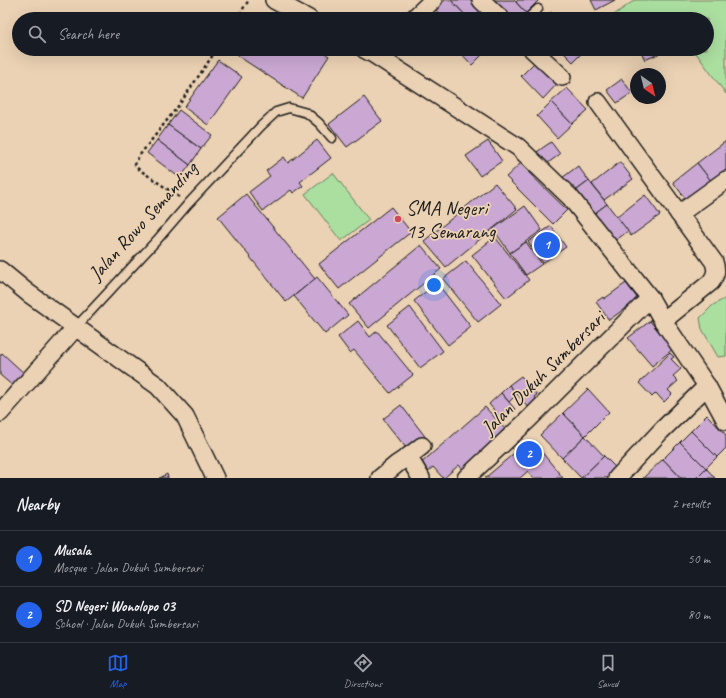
<!DOCTYPE html>
<html lang="en">
<head>
<meta charset="utf-8">
<style>
	body { margin:0; font-family:Caveat,sans-serif; background:#242831; color:#f1f3f6 }
	.compass { position:absolute; left:630px; top:68px; width:36px; height:36px; border-radius:50%; background:#171b24; box-shadow:0 4px 16px #0002; rotate:145deg }
	.you { position:absolute; left:434px; top:285px; width:14px; height:14px; margin:-10px; border:3px solid #fff; border-radius:50%; background:#1a73e8; box-shadow:0 0 0 6px #1a73e833 }
	.badge { display:grid; place-items:center; width:26px; height:26px; border-radius:50%; background:#2563eb; color:#fff; font-size:13px; font-weight:700 }
	.pin { position:absolute; translate:-50% -50%; border:2px solid #fff; box-shadow:0 1px 4px #0006 }
	.list { margin:0; padding:0; list-style:none }
	h2 { display:flex; justify-content:space-between; align-items:center; height:52px; margin:0; padding:0 16px; font-size:17px }
	h2 small { font-size:13px; font-weight:400; color:#9ea1a6 }
	.list li { display:grid; grid-template-columns:26px 1fr auto; gap:12px; align-items:center; box-sizing:border-box; height:56px; padding:0 16px; border-top:1px solid #363941 }
	.list b { display:block; font-size:15px; white-space:nowrap }
	.list p { margin:0; font-size:13px; white-space:nowrap; color:#9ea1a6 }
	.list em { font-size:13px; font-style:normal; color:#9ea1a6 }
	.icon { flex:none; width:22px; height:22px; fill:none; stroke:currentColor; stroke-width:2; stroke-linecap:round; stroke-linejoin:round }
	.map { position:relative; flex:none; width:726px; height:478px; overflow:hidden }
	.search { position:absolute; background:#171b24; box-shadow:0 4px 16px #0002; left:12px; right:12px; top:12px; height:44px; display:flex; align-items:center; gap:10px; box-sizing:border-box; padding:0 14px; border-radius:22px; color:#9ea1a6; font-size:15px }
	.sheet { height:164px; background:#171b24 }
	nav { display:flex; justify-content:space-around; align-items:center; box-sizing:border-box; height:56px; border-top:1px solid #363941; background:#171b24; font-size:11px; color:#9ea1a6 }
	nav a { display:grid; justify-items:center; gap:2px }
	nav .on { color:#2563eb }
	.map>svg:first-child { display:block }
</style>
</head>
<body>
<div class="map">
<svg width="726" height="478" viewBox="0 0 726 478">
	<rect width="100%" height="100%" fill="#ecd2b4"/>
	<filter id="ink" filterUnits="userSpaceOnUse"><feTurbulence type="fractalNoise" baseFrequency=".025" numOctaves="2"/><feDisplacementMap in="SourceGraphic" scale="8" xChannelSelector="R" yChannelSelector="G"/><feConvolveMatrix kernelMatrix="1 2 1 2 8 2 1 2 1" color-interpolation-filters="sRGB"/></filter>
	<g filter="url(#ink)">
		<g fill="#abdfa0" stroke="#647e5e">
			<polygon points="635,0 726,0 726,94 693,49 707,49 707,19 610,19 611,17"/>
			<polygon points="333,173 369,220 341,241 305,194"/>
			<polygon points="726,298 726,356 718,357 702,329 700,318 713,305"/>
		</g>
		<g fill="#caa8d3" stroke="#1c1c1c">
			<polygon points="445,0 451,0 469,19 444,19 435,9"/>
			<polygon points="451,0 475,0 483,9 472,19 469,19"/>
			<polygon points="492,0 514,0 526,13 519,19 507,19"/>
			<polygon points="518,0 539,0 526,13 516,2"/>
			<polygon points="591,0 615,0 596,10"/>
			<polygon points="551,12 557,19 544,19"/>
			<polygon points="265,14 272,19 262,19"/>
			<polygon points="242,49 318,49 329,56 302,98 238,56"/>
			<polygon points="457,49 488,49 472,65"/>
			<polygon points="560,49 586,49 573,62"/>
			<polygon points="640,49 666,49 667,50 645,60"/>
			<polygon points="218,60 242,77 208,125 184,107"/>
			<polygon points="536,61 558,83 543,99 521,76"/>
			<polygon points="622,79 632,93 617,103 607,90"/>
			<polygon points="567,88 588,110 572,124 551,102"/>
			<polygon points="364,97 382,121 347,147 329,124"/>
			<polygon points="551,102 572,124 557,138 537,116"/>
			<polygon points="179,110 212,135 201,149 168,125"/>
			<polygon points="168,125 201,149 190,165 157,140"/>
			<polygon points="157,140 190,165 180,178 147,153"/>
			<polygon points="317,140 331,158 300,182 303,186 293,193 291,190 263,211 249,192 270,176 266,171 284,157 288,163"/>
			<polygon points="488,141 502,161 480,176 466,156"/>
			<polygon points="726,141 726,171 712,182 697,163"/>
			<polygon points="551,142 560,154 544,166 534,154"/>
			<polygon points="620,162 633,179 604,200 592,184"/>
			<polygon points="697,163 712,182 687,201 673,182"/>
			<polygon points="520,164 567,210 553,224 506,177"/>
			<polygon points="578,166 589,181 573,193 562,178"/>
			<polygon points="589,181 607,204 591,216 573,193"/>
			<polygon points="495,183 517,209 446,267 424,241"/>
			<polygon points="246,194 315,279 286,302 218,217"/>
			<polygon points="645,195 660,215 631,236 617,217"/>
			<polygon points="607,204 628,231 611,244 591,216"/>
			<polygon points="525,206 542,230 510,253 493,229"/>
			<polygon points="391,207 411,232 339,289 319,264"/>
			<polygon points="551,226 566,247 543,263 528,242"/>
			<polygon points="495,237 529,280 506,298 472,255"/>
			<polygon points="526,242 542,264 526,275 510,253"/>
			<polygon points="421,245 441,269 369,328 349,304"/>
			<polygon points="466,261 501,304 478,322 443,279"/>
			<polygon points="317,277 348,315 325,334 294,296"/>
			<polygon points="437,283 471,327 448,345 414,301"/>
			<polygon points="626,283 638,299 609,320 596,302 603,297 604,299"/>
			<polygon points="410,307 443,351 420,368 387,325"/>
			<polygon points="358,321 370,337 377,331 413,375 390,393 354,350 350,353 338,337"/>
			<polygon points="650,321 673,349 652,366 628,338"/>
			<polygon points="2,353 26,375 14,387 0,375 0,356"/>
			<polygon points="670,353 674,357 671,359 681,369 673,376 678,381 668,390 672,394 664,402 656,393 652,397 639,383"/>
			<polygon points="521,376 537,395 534,397 538,402 530,409 509,385"/>
			<polygon points="509,385 517,394 509,402 501,393"/>
			<polygon points="588,389 609,412 585,436 563,413"/>
			<polygon points="501,393 515,409 502,420 489,404"/>
			<polygon points="401,405 427,439 410,453 383,419"/>
			<polygon points="485,407 505,429 501,432 503,434 462,469 459,465 444,478 443,478 433,467 426,473 419,465"/>
			<polygon points="563,413 585,436 562,458 540,435"/>
			<polygon points="707,415 726,435 726,448 717,457 691,431"/>
			<polygon points="691,431 717,457 706,468 680,442"/>
			<polygon points="585,436 604,456 581,478 562,458"/>
			<polygon points="680,442 706,468 696,478 681,478 663,459"/>
			<polygon points="535,444 563,478 533,478 528,471 520,478 485,478 519,449 523,454"/>
			<polygon points="604,456 617,469 608,478 581,478"/>
			<polygon points="663,459 681,478 643,478"/>
			<polygon points="706,468 715,478 696,478"/>
			<polygon points="167,474 168,478 159,478 160,478"/>
		</g>
		<g fill="none" stroke-linecap="round" stroke-linejoin="round">
			<g stroke="#1c1c1c" stroke-width="11">
				<g id="lane">
					<polyline points="527,19 538,9"/>
					<polyline points="76,327 157,240 188,204 261,126 276,112 289,108 307,113 319,123 332,138"/>
				</g>
			</g>
			<g stroke="#1c1c1c" stroke-width="20">
				<g id="street">
					<polyline points="274,0 309,19"/>
					<polyline points="481,0 501,19"/>
					<polyline points="413,19 433,0"/>
					<polyline points="364,49 375,55 518,147 570,197 650,298 663,321 707,386 726,421"/>
					<polyline points="532,49 562,77"/>
					<path d="M598,102L714,262C717,271 716,274 711,282L663,321"/>
					<polyline points="679,214 726,180"/>
					<polyline points="0,270 28,293 158,386 185,416 215,478"/>
					<polyline points="0,413 76,327"/>
					<polyline points="380,478 397,464 409,456"/>
					<polyline points="421,478 409,458 409,456 422,446"/>
					<polyline points="466,478 528,420 650,298"/>
					<polyline points="617,478 661,431 707,386"/>
				</g>
			</g>
			<g stroke="#1c1c1c" stroke-width="2.5" stroke-dasharray="3 3" stroke-linecap="butt">
				<polyline points="236,19 249,0"/>
				<polyline points="179,197 137,168 135,164 139,156 179,105 217,49"/>
			</g>
			<use href="#lane" stroke="#ecd2b4" stroke-width="8"/>
			<use href="#street" stroke="#ecd2b4" stroke-width="17"/>
		</g>
	</g>
	<circle fill="#d1495b" stroke="#ecd2b4" stroke-width="1.5" cx="398" cy="219" r="4"/>
	<g text-anchor="middle" dominant-baseline="central" stroke-width="3.5" stroke-linejoin="round" paint-order="stroke">
		<g font-size="20" fill="#1c1c1c" stroke="#ecd2b4" text-anchor="start">
			<text x="406" y="208">SMA Negeri<tspan x="406" dy="23">13 Semarang</tspan></text>
		</g>
		<g font-size="20" fill="#1c1c1c" stroke="#ecd2b4">
			<text transform="translate(143 221) rotate(-48)">Jalan Rowo Semanding</text>
			<text transform="translate(543 373) rotate(-45)">Jalan Dukuh Sumbersari</text>
		</g>
	</g>
</svg>
<svg class="compass" viewBox="-18 -18 36 36"><path d="M0-13l5 13h-10z" fill="#e53935"/><path d="M0 13l5-13h-10z" fill="#9ea1a6"/></svg>
<div class="you"></div>
<div class="pin badge" style="left:547px;top:245px">1</div>
<div class="pin badge" style="left:529px;top:454px">2</div>
<div class="search"><svg class="icon" aria-label="search" viewBox="0 0 24 24"><circle cx="10" cy="10" r="6"/><path d="M15 15l6 6"/></svg>Search here</div>
</div>
<section class="sheet">
<h2>Nearby<small>2 results</small></h2>
<ul class="list">
<li><span class="badge">1</span><div><b>Musala</b><p>Mosque · Jalan Dukuh Sumbersari</p></div><em>50 m</em></li>
<li><span class="badge">2</span><div><b>SD Negeri Wonolopo 03</b><p>School · Jalan Dukuh Sumbersari</p></div><em>80 m</em></li>
</ul>
</section>
<nav>
<a class="on"><svg class="icon" aria-label="map" viewBox="0 0 24 24"><path d="M3 6l6-2 6 2 6-2v14l-6 2-6-2-6 2zM9 4v14M15 6v14"/></svg>Map</a>
<a><svg class="icon" aria-label="directions" viewBox="0 0 24 24"><path d="M12 3l9 9-9 9-9-9zM9 14v-3h6M13 9l2 2-2 2"/></svg>Directions</a>
<a><svg class="icon" aria-label="saved" viewBox="0 0 24 24"><path d="M7 4h10v16l-5-4-5 4z"/></svg>Saved</a>
</nav>
</body>
</html>
